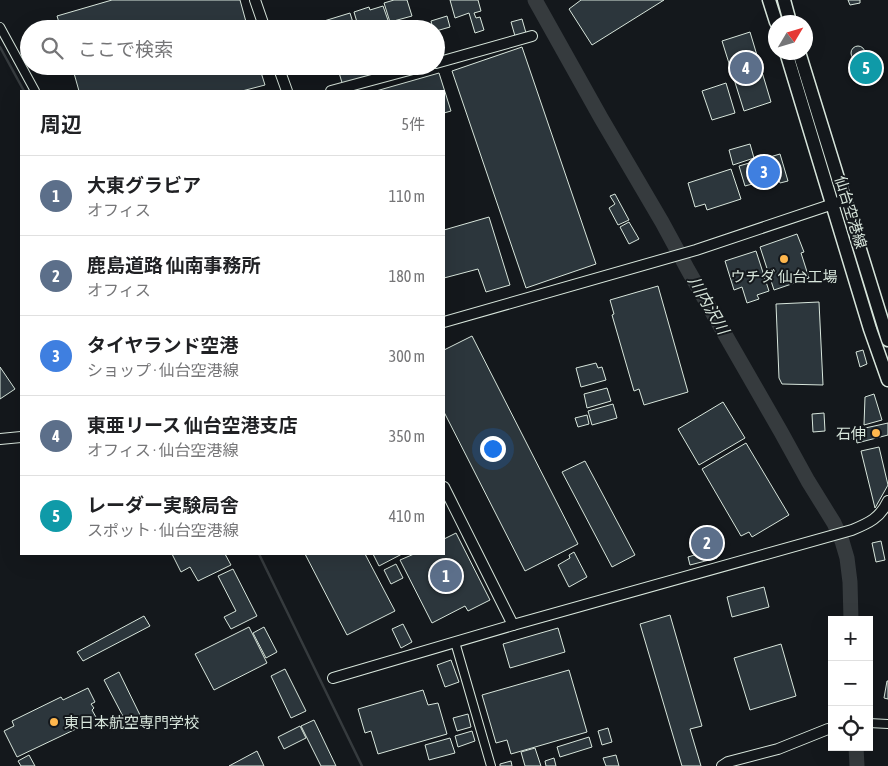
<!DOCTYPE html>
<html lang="ja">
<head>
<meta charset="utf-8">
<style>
	body { margin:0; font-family:"Asap Condensed","Noto Sans JP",sans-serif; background:#f6f6f6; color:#202124 }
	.controls { position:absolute; right:15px; bottom:15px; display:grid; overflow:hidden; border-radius:0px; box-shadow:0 5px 20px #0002 }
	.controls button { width:45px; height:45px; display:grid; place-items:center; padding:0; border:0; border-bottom:1px solid #e0e0e0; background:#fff; color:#202124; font:25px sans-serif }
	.compass { position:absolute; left:768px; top:15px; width:45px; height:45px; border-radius:50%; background:#fff; box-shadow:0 5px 20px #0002; rotate:52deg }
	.you { position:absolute; left:492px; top:448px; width:18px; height:18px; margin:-12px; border:4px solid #fff; border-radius:50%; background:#1a73e8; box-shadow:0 0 0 8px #1a73e833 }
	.badge { display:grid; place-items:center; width:32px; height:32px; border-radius:50%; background:#0f766e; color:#fff; font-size:16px; font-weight:700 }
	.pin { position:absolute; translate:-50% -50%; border:2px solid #fff; box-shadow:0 1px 5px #0006 }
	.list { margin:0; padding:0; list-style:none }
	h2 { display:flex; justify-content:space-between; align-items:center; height:65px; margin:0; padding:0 20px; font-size:21px }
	h2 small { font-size:16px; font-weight:400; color:#757577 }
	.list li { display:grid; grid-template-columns:32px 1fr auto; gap:15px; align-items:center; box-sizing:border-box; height:80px; padding:0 20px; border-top:1px solid #e0e0e0 }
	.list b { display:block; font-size:19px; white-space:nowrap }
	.list p { margin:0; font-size:16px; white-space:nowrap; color:#757577 }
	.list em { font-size:16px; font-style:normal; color:#757577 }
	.icon { flex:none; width:28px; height:28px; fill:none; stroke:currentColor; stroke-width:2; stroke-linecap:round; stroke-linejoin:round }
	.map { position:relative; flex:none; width:888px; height:766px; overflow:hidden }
	.search { position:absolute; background:#fff; box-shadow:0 5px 20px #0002; left:20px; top:20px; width:425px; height:55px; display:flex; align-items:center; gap:12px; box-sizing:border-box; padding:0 18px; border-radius:28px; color:#757577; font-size:19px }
	.panel { position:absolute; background:#fff; box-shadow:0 5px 20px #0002; left:20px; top:90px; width:425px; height:465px; border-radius:0px }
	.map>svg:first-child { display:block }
</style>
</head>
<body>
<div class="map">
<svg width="888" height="766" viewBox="0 0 888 766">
	<rect width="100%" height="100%" fill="#14181c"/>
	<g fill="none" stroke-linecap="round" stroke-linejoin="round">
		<g stroke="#363b3e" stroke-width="2.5">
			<polyline points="0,47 24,91"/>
			<polyline points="259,554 362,766"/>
		</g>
		<g stroke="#363b3e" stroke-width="15">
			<polyline points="535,0 601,118 662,222 688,270 781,432 808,481 834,523 842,541 847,558 850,582 851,620"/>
			<polyline points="856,747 857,766"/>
		</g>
	</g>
	<g fill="#2c363c" stroke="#d8e6dc">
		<polygon points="112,0 240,0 248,29 61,29 57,16"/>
		<polygon points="394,0 407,0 412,16 390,22 384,3"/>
		<polygon points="450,0 478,0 481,11 474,13 476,18 480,17 484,30 475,33 469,13 455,18"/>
		<polygon points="581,0 664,0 592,45 569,9"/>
		<polygon points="848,0 860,0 860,3 850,5"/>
		<polygon points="383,6 390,26 381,29 359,29 354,12 369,7 370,10"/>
		<polygon points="350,13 355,29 298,29"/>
		<polygon points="447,16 450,27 436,31 436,29 433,29 431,21"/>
		<polygon points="522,19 526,33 515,36 511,22"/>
		<polygon points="750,32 771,102 744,111 722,41"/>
		<circle cx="858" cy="53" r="7"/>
		<polygon points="522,47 596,264 526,288 452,71"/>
		<polygon points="876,58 879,70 856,78 852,66"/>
		<polygon points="72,66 259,66 265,85 242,91 79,91"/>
		<polygon points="337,66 367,66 370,78 343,86"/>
		<polygon points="439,73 451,111 444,113 444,91 376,91"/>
		<polygon points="726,83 735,113 712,120 702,91"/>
		<polygon points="750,144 754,158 733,165 729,150"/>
		<polygon points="780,154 788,181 780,183 778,177 745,186 739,166"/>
		<polygon points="731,169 741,199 707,210 705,204 695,207 688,183"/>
		<polygon points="615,194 629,220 618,225 609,208 615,204 610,196"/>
		<polygon points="489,217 510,285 486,292 478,269 444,278 444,230"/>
		<polygon points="629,222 639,239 629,244 620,227"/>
		<polygon points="797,234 804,252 801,253 809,278 774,290 760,247"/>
		<polygon points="756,251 769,291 757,295 759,299 747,303 742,287 734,290 725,261"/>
		<polygon points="658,286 688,392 644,405 639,389 634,391 612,315 614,314 610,300"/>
		<polygon points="819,302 823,385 782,384 779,378 776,304"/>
		<polygon points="472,336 578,544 525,571 444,412 444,350"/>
		<polygon points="863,350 867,364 860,367 856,352"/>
		<polygon points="596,363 598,368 602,367 606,380 581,387 576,368"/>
		<polygon points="0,367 15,389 0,399"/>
		<polygon points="607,388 611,401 587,408 584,394"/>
		<polygon points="874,394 882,420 864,425 865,397"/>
		<polygon points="723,402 745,438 699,465 678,429"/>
		<polygon points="613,404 617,418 592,425 588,411"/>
		<polygon points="824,413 825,431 813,432 812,414"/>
		<polygon points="587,415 589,424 578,427 575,418"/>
		<polygon points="888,423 888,435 857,443 856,437 848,439 847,432"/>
		<polygon points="746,443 789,515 752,537 749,532 741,536 702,469"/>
		<polygon points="879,447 888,485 875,508 861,451"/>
		<polygon points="585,461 635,555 612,567 562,472"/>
		<polygon points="456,533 490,600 468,611 465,606 432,623 400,560 414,554 444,554 444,539"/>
		<polygon points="881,541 885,560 876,562 872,543"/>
		<polygon points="714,549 717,558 690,565 688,557"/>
		<polygon points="574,552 587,577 569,587 558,565 570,558 569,555"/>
		<polygon points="172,554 225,554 231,565 198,581 190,567 181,572"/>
		<polygon points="305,554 365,554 395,611 347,635"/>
		<polygon points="373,554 402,554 379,566"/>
		<polygon points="396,564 403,578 391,584 384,570"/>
		<polygon points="233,569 257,616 231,629 224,617 236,611 218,576"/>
		<polygon points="764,587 769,607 732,617 727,597"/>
		<polygon points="670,615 702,726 690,729 701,766 682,766 640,624"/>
		<polygon points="144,616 150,626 83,661 77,652"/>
		<polygon points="403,624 412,642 401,648 392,629"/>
		<polygon points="249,627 267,663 214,690 195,654"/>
		<polygon points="264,627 277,652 266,658 253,633"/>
		<polygon points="558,628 565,652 510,668 503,644"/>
		<polygon points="781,644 796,696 750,710 734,658"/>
		<polygon points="451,660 459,682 445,687 437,665"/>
		<polygon points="285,669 306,711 291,718 271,676"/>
		<polygon points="569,670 587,732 511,754 507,740 496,743 482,695"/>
		<polygon points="119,672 140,715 126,722 104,680"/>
		<polygon points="887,681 888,681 888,699 884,698"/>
		<polygon points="88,688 95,702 91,704 94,708 92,710 97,719 17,757 4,731 14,726 12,721 61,697 63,700"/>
		<polygon points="423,690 428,705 438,703 447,734 378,754 371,731 365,733 358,709"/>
		<polygon points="468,714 471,727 457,731 453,718"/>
		<polygon points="314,720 336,766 321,766 301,726"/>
		<polygon points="300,726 306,738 284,749 278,737"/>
		<polygon points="608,728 612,742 602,745 598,731"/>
		<polygon points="472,731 475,741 458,747 455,736"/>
		<polygon points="589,737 592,747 560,757 557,747"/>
		<polygon points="450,738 455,753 429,760 425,745"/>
		<polygon points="535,748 541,766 525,766 521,752"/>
		<polygon points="257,751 264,766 229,766"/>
		<polygon points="29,755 35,766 21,766 18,761"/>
		<polygon points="616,755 619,766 606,766 603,758"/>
		<polygon points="554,758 556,766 546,766 545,761"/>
		<polygon points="511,761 512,766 500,766 500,764"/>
	</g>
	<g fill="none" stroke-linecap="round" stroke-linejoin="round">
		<g stroke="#d8e6dc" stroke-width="10">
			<g id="minor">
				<polyline points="0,27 35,91"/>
				<polyline points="455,642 491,766"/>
				<polyline points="869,723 888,724"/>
			</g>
		</g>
		<g stroke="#d8e6dc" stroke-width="12">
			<g id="tertiary">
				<polyline points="255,0 265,29"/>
				<polyline points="436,63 532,36"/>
				<polyline points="278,66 287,91"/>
				<polyline points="331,91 424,66"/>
				<polyline points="444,322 696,250 839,202"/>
				<polyline points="0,439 21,437"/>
				<polyline points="444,487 513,625"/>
				<path d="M333,678L513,625L852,530C869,523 880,518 888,501"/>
				<polyline points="722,766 728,762 778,749 828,729"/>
			</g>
		</g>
		<g stroke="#d8e6dc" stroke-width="15">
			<g id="primary">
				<polyline points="769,0 776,22"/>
				<polyline points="784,0 790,22"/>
				<polyline points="786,52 870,329 888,380"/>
				<polyline points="799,52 888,340"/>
			</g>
		</g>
		<use href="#minor" stroke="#14181c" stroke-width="8"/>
		<use href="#tertiary" stroke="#14181c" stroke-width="10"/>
		<use href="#primary" stroke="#14181c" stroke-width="12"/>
	</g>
	<g fill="#ffb74d" stroke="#14181c" stroke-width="2">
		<circle cx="784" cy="259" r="5"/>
		<circle cx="876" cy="433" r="5"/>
		<circle cx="54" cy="722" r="5"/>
	</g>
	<g text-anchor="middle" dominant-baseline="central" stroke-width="4" stroke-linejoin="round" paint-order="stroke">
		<g font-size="15" fill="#d8e6dc" stroke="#14181c">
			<text transform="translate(851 212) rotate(73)">仙台空港線</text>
		</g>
		<g font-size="15" fill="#d8e6dc" stroke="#14181c">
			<text x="784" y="276">ウチダ 仙台工場</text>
			<text x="866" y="433" text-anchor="end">石伸</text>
			<text x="64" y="722" text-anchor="start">東日本航空専門学校</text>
		</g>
		<g font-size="16" font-style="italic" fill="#d8e6dc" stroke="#14181c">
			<text transform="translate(709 305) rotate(60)">川内沢川</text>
		</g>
	</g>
</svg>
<div class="controls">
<button>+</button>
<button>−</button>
<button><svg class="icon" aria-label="locate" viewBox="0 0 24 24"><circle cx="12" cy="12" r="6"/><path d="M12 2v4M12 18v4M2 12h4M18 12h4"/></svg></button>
</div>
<svg class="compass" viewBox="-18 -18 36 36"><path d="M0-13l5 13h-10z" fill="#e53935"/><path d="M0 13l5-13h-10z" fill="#757577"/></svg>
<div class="you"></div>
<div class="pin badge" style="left:446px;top:576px;background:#5c6f8a">1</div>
<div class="pin badge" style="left:707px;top:543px;background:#5c6f8a">2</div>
<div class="pin badge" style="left:764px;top:172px;background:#3f7fe0">3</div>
<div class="pin badge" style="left:746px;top:68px;background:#5c6f8a">4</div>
<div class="pin badge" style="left:866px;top:68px;background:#0f9aa8">5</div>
<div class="search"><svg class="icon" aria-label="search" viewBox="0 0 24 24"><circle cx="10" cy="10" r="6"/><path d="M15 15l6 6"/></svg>ここで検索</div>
<section class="panel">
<h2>周辺<small>5件</small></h2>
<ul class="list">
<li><span class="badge" style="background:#5c6f8a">1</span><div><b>大東グラビア</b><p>オフィス</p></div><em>110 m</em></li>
<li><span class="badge" style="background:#5c6f8a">2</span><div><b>鹿島道路 仙南事務所</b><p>オフィス</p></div><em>180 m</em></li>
<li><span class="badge" style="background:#3f7fe0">3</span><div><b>タイヤランド空港</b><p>ショップ · 仙台空港線</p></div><em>300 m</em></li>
<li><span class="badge" style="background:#5c6f8a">4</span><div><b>東亜リース 仙台空港支店</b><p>オフィス · 仙台空港線</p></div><em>350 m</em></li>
<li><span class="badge" style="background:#0f9aa8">5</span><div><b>レーダー実験局舎</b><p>スポット · 仙台空港線</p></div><em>410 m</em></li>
</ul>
</section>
</div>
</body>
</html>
